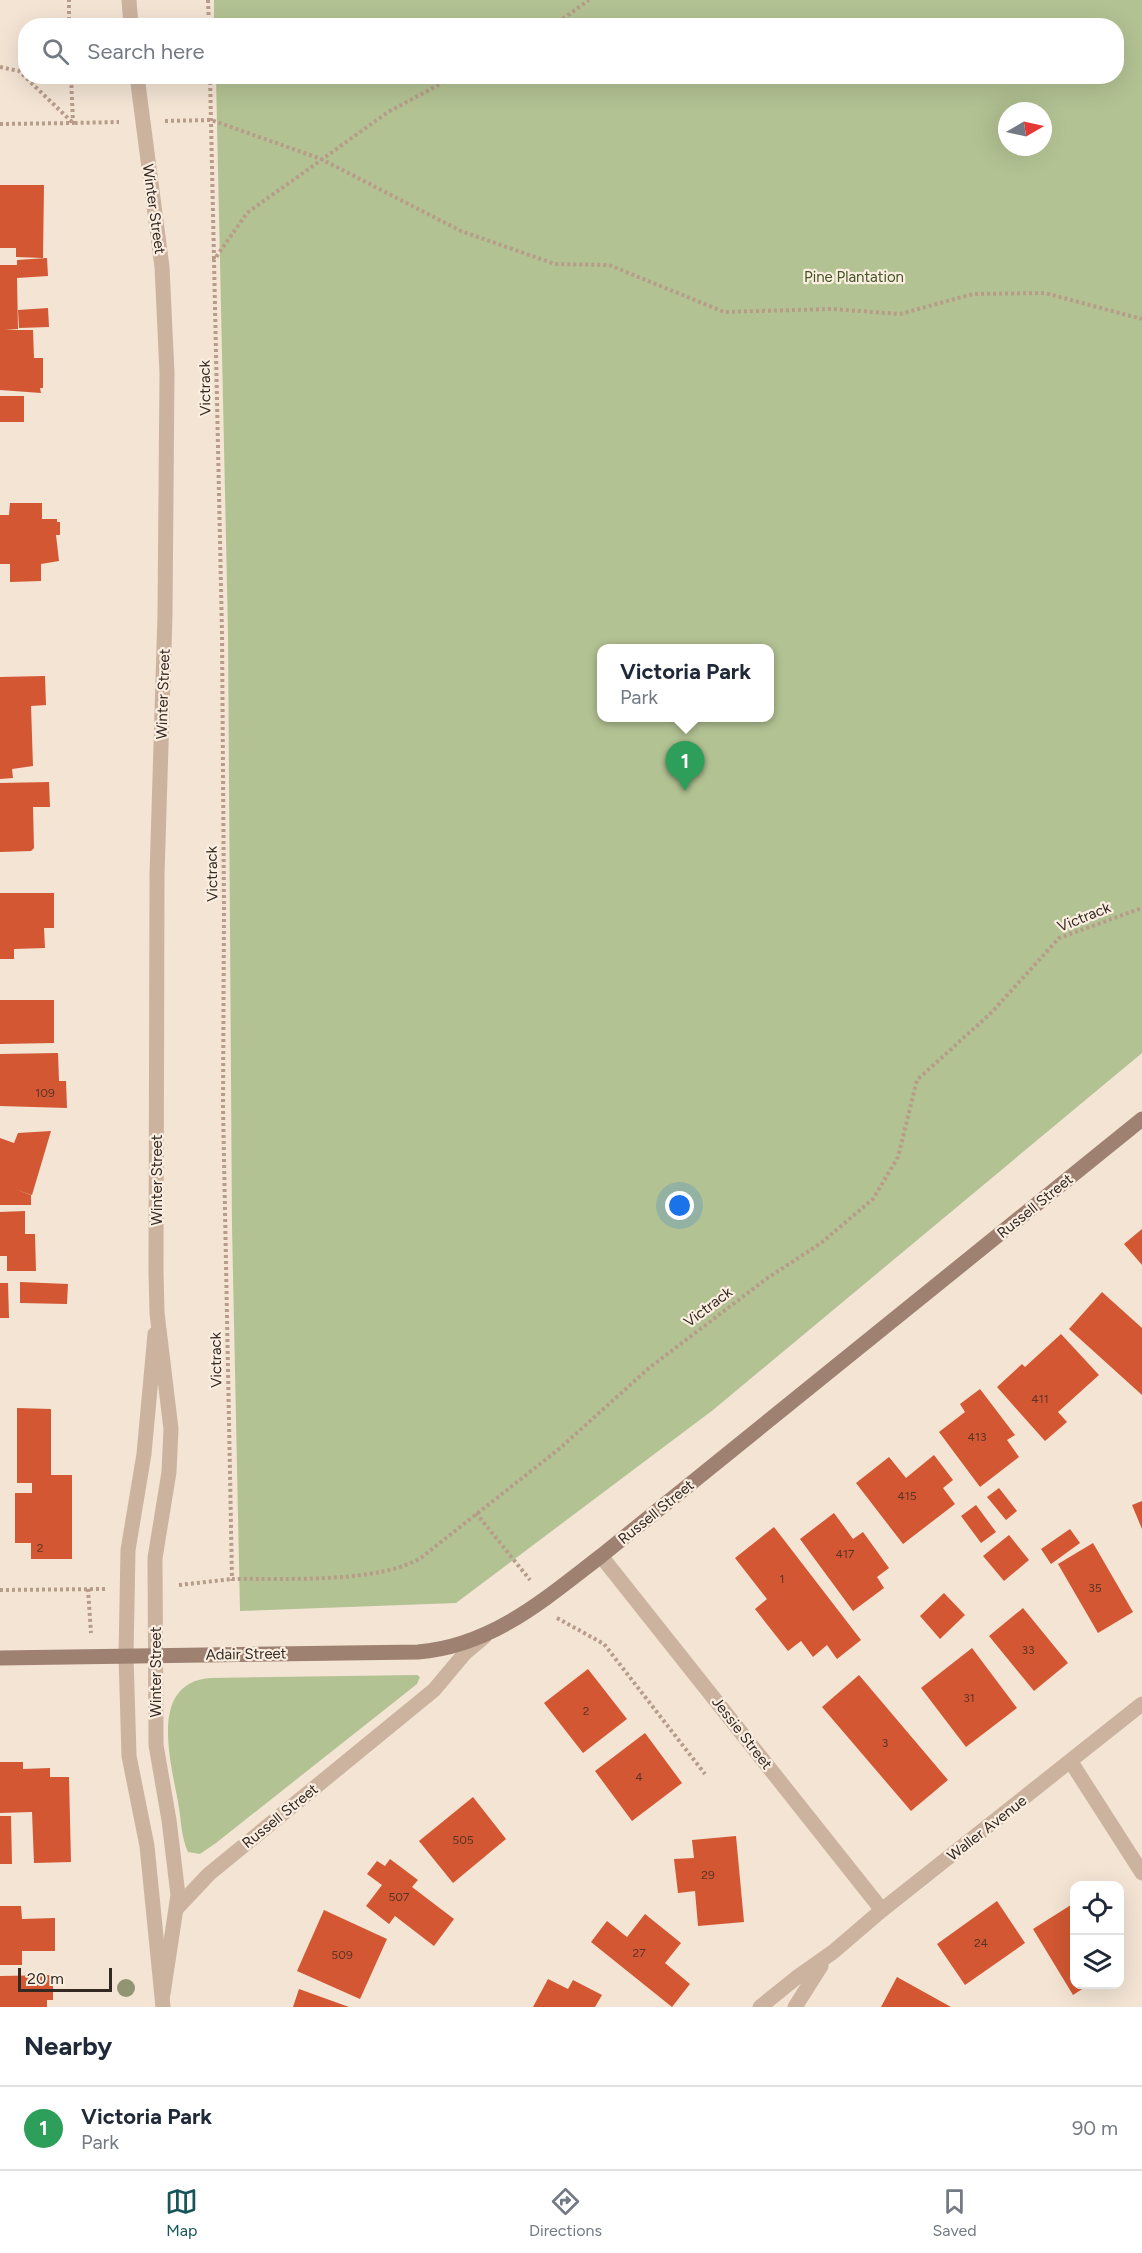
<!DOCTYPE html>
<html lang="en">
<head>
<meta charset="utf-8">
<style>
	body { margin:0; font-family:Figtree,sans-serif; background:#f6f6f7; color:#1f2937 }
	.controls { position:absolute; right:18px; bottom:18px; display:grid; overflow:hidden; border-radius:12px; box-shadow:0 6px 24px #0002 }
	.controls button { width:54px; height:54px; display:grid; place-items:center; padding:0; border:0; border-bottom:2px solid #e0e1e3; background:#fff; color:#1f2937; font:30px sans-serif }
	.compass { position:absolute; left:998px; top:102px; width:54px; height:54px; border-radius:50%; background:#fff; box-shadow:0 6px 24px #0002; rotate:81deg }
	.scale { position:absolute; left:18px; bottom:15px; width:94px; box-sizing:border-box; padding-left:6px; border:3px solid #342823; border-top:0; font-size:16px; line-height:21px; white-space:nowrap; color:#342823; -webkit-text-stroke:4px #faeee0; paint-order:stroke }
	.you { position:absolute; left:680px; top:1206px; width:21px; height:21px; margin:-15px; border:4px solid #fff; border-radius:50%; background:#1a73e8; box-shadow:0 0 0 9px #1a73e833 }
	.badge { display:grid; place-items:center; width:39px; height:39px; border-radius:50%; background:#165558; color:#fff; font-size:20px; font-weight:700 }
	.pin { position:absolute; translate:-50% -50px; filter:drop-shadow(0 2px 3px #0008) }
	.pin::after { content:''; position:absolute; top:32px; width:21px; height:18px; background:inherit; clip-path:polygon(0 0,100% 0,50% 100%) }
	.popup { position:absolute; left:597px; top:644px; width:177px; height:78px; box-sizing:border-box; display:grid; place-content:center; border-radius:12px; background:#fff; filter:drop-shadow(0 2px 4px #0005); font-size:20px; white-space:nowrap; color:#747a83 }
	.popup b { font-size:22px; color:#1f2937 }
	.popup::after { content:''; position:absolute; left:50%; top:100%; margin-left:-12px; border:12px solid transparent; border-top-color:#fff }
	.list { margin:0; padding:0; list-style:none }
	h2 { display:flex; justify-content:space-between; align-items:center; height:78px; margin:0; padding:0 24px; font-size:26px }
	h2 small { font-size:20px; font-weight:400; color:#747a83 }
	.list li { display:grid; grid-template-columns:39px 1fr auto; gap:18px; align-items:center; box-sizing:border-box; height:84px; padding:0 24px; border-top:2px solid #e0e1e3 }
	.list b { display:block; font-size:22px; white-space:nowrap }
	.list p { margin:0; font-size:20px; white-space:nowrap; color:#747a83 }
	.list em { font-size:20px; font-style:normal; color:#747a83 }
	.icon { flex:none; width:33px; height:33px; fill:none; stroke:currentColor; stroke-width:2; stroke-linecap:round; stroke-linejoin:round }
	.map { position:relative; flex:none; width:1142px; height:2007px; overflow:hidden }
	.search { position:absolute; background:#fff; box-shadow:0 6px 24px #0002; left:18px; right:18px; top:18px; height:66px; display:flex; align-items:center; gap:15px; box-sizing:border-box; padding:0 21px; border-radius:24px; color:#747a83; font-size:22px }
	.sheet { height:162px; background:#fff }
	nav { display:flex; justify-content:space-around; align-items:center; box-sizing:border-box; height:84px; border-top:2px solid #e0e1e3; background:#fff; font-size:16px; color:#747a83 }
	nav a { display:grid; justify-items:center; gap:3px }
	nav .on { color:#165558 }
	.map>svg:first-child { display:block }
</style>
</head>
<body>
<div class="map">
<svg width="1142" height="2007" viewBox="0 0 1142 2007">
	<rect width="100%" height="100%" fill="#f3e4d4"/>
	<g fill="#b3c293" fill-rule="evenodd">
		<path d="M214,0H1142V1053L713,1410L456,1603L240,1611L232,1226L228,631L216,77L1116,76V26H214ZM1007,111H1043V147H1007ZM601,648H769V718H601Z"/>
		<path d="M417,1675L420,1677L417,1684L216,1843L200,1854L188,1852C181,1837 181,1818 178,1802C171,1762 148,1683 210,1678Z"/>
	</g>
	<g fill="#d25732">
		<polygon points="0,185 44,185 43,258 16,257 16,248 0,248"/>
		<polygon points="47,258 48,276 17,278 18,329 5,330 33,330 34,358 43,358 43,388 40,388 41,393 0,390 0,265 17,265 17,260"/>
		<polygon points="48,308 49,327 19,328 18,310"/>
		<rect x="0" y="396" width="24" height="26"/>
		<polygon points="10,503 42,503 42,519 57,519 57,522 60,522 60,535 56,535 59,561 41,564 41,581 10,582 10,564 0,564 0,515 9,515"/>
		<polygon points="45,676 46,705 31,706 33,766 12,769 13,778 0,779 0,677"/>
		<polygon points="49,782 50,807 33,807 34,848 31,851 0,852 0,783"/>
		<polygon points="0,893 54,893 54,928 44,928 45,948 14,949 14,959 0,959"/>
		<polygon points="0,1000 54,1000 54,1043 0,1044"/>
		<polygon points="58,1053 59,1081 66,1081 67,1108 0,1106 0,1054"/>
		<polygon points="51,1131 32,1195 14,1189 31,1195 31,1205 0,1205 0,1138 14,1143 18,1133"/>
		<polygon points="25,1211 25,1234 35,1234 36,1271 7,1271 7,1256 0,1256 0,1212"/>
		<polygon points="1142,1229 1142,1265 1124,1244"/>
		<polygon points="20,1282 68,1284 67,1304 20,1303"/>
		<polygon points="0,1283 8,1283 9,1318 0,1318"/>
		<polygon points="1102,1292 1142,1328 1142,1395 1069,1329"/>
		<polygon points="1061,1334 1099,1375 1058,1412 1067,1422 1045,1441 997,1387 1022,1364 1025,1367"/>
		<polygon points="980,1389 1015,1435 1007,1440 1019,1457 980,1487 939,1432 965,1412 960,1404"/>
		<polygon points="17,1408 51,1409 51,1475 72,1475 72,1559 31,1559 31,1543 15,1543 15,1493 32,1493 32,1483 17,1483"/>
		<polygon points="934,1455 953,1480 943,1488 955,1504 903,1544 856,1483 889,1457 906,1478"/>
		<polygon points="999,1488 1017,1511 1006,1520 987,1497"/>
		<polygon points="1142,1501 1142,1529 1132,1505"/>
		<polygon points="976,1505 996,1532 981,1543 961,1516"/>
		<polygon points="834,1513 853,1539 863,1532 889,1568 877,1577 884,1588 853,1611 800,1539"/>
		<polygon points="774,1527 861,1640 837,1659 827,1645 813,1657 801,1641 788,1651 755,1609 767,1599 735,1558"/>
		<polygon points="1070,1529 1080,1543 1051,1564 1041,1549"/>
		<polygon points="1009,1535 1029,1560 1004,1581 983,1556"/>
		<polygon points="1093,1543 1133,1612 1098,1633 1058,1564"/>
		<polygon points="944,1593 965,1615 940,1639 920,1616"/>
		<polygon points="1023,1608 1068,1663 1034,1691 989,1636"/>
		<polygon points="972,1648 1017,1708 966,1747 921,1688"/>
		<polygon points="588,1669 627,1719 583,1753 544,1703"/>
		<polygon points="859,1675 948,1780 911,1811 822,1707"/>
		<polygon points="645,1733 682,1783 632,1821 595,1771"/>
		<polygon points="0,1762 23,1762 23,1769 50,1768 50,1777 69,1777 71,1862 34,1863 32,1812 0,1813"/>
		<polygon points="473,1797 506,1839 453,1883 419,1841"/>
		<polygon points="0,1816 11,1816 12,1864 0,1864"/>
		<polygon points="736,1836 744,1922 698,1926 695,1891 678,1893 674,1859 694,1858 692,1840"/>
		<polygon points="390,1859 418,1880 412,1887 454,1919 434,1946 395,1916 389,1924 366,1906 382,1885 367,1874 377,1861 385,1866"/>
		<polygon points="997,1901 1025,1943 965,1985 937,1944"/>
		<polygon points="1074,1903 1074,1984 1090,1984 1073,1995 1033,1929"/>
		<polygon points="0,1906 21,1906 22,1919 55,1918 55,1951 22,1951 22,1965 0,1965"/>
		<polygon points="324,1910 387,1939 360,1999 297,1971"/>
		<polygon points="645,1914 681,1943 665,1963 690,1984 672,2007 591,1942 607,1921 627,1937"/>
		<polygon points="53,1975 53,2000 47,2000 47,2007 0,2007 0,1976"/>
		<polygon points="897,1977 951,2007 881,2007"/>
		<polygon points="548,1979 568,1989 573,1980 602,1995 595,2007 533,2007"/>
		<polygon points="299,1989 349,2007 293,2007"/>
	</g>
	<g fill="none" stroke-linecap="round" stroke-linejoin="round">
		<g stroke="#b79c89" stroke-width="4" stroke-dasharray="3 3" stroke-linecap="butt">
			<polyline points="208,0 209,26"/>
			<polyline points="69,26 69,0"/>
			<polyline points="553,26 589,0"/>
			<polyline points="0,67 19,71 73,123 119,122"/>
			<polyline points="210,76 214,259"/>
			<path d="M455,76L388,112L247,213L214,260L222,634L224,908L223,1106L232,1579C283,1578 380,1584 422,1557L559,1449L649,1368L766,1279L821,1243L873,1199L898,1157L917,1080L991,1013L1059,938L1142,908"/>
			<polyline points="165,121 211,120 321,159 461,231 555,264 609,265 724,312 832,309 900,314 973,294 1045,293 1142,319"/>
			<polyline points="0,124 73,123 71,76"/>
			<polyline points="476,1513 530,1580"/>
			<polyline points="179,1585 232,1579"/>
			<polyline points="88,1589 91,1633"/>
			<polyline points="0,1590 105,1589"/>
			<polyline points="557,1618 604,1644 705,1774"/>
		</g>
		<g stroke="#cbb39f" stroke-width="15">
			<polyline points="129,0 131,26"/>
			<polyline points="137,76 162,267 167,373 165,615 157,875 156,1271 157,1313 171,1429 169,1472 155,1558 156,1745 169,1820 178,1895 163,1994"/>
			<polyline points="155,1334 144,1454 128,1550 126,1656 129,1756 147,1846 163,2007"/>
			<polyline points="601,1556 882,1910"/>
			<polyline points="1071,1762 1142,1873"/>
			<polyline points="177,1908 209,1874 434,1690 465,1653 484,1637"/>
			<polyline points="760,2007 796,1978 833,1952 882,1910 1142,1704"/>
			<polyline points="795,2007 821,1966"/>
		</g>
		<path stroke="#9f8171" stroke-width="15" d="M0,1658L418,1652C492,1646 545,1599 601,1556L1142,1119"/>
	</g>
	<circle fill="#929574" cx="126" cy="1988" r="9"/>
	<g text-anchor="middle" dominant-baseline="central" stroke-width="4.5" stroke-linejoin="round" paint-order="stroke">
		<g font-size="12" fill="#5c3427">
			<text x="45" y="1093">109</text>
			<text x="1040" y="1399">411</text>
			<text x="977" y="1437">413</text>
			<text x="907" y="1496">415</text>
			<text x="40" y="1548">2</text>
			<text x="845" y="1554">417</text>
			<text x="782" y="1579">1</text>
			<text x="1095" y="1588">35</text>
			<text x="1028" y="1650">33</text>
			<text x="969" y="1698">31</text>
			<text x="586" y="1711">2</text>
			<text x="885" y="1743">3</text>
			<text x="639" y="1777">4</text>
			<text x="463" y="1840">505</text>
			<text x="708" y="1875">29</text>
			<text x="399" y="1897">507</text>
			<text x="981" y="1943">24</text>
			<text x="639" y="1953">27</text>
			<text x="342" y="1955">509</text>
		</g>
		<g font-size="15" fill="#342823" stroke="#faeee0">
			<text transform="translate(154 209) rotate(82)">Winter Street</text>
			<text transform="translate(205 388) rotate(-91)">Victrack</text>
			<text transform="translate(163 694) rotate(-88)">Winter Street</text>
			<text transform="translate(212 874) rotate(-91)">Victrack</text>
			<text transform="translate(1084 917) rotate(-22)">Victrack</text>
			<text transform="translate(157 1180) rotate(-90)">Winter Street</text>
			<text transform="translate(1035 1206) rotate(-39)">Russell Street</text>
			<text transform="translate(708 1307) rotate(-37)">Victrack</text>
			<text transform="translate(216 1360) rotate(-91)">Victrack</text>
			<text transform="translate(656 1512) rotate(-39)">Russell Street</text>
			<text transform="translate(246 1654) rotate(-1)">Adair Street</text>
			<text transform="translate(156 1672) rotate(-90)">Winter Street</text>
			<text transform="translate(742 1733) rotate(52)">Jessie Street</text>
			<text transform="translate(280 1816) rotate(-39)">Russell Street</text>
			<text transform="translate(987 1828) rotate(-38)">Waller Avenue</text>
		</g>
		<g font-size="15" fill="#435425" stroke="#faeee0">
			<text x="854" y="277">Pine Plantation</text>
		</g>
	</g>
</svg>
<div class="controls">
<button><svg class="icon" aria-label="locate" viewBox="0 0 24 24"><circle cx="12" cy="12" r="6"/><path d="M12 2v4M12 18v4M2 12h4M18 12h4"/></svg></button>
<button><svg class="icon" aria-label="layers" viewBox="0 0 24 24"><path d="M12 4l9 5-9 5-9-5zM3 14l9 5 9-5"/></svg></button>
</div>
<svg class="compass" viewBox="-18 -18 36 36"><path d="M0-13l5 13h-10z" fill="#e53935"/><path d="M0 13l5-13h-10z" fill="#747a83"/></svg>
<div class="scale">20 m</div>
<div class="you"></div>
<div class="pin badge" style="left:685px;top:791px;background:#2e9e5b">1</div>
<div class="popup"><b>Victoria Park</b>Park</div>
<div class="search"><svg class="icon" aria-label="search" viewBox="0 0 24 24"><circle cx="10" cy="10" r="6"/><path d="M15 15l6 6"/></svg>Search here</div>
</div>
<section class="sheet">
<h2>Nearby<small></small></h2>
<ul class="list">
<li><span class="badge" style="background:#2e9e5b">1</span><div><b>Victoria Park</b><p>Park</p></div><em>90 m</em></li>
</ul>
</section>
<nav>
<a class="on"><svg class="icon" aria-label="map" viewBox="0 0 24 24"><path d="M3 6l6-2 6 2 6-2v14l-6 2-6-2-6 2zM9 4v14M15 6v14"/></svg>Map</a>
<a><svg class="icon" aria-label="directions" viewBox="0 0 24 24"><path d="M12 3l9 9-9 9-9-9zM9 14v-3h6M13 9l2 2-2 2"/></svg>Directions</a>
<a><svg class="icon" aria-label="saved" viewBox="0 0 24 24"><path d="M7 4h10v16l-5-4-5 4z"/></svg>Saved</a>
</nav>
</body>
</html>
